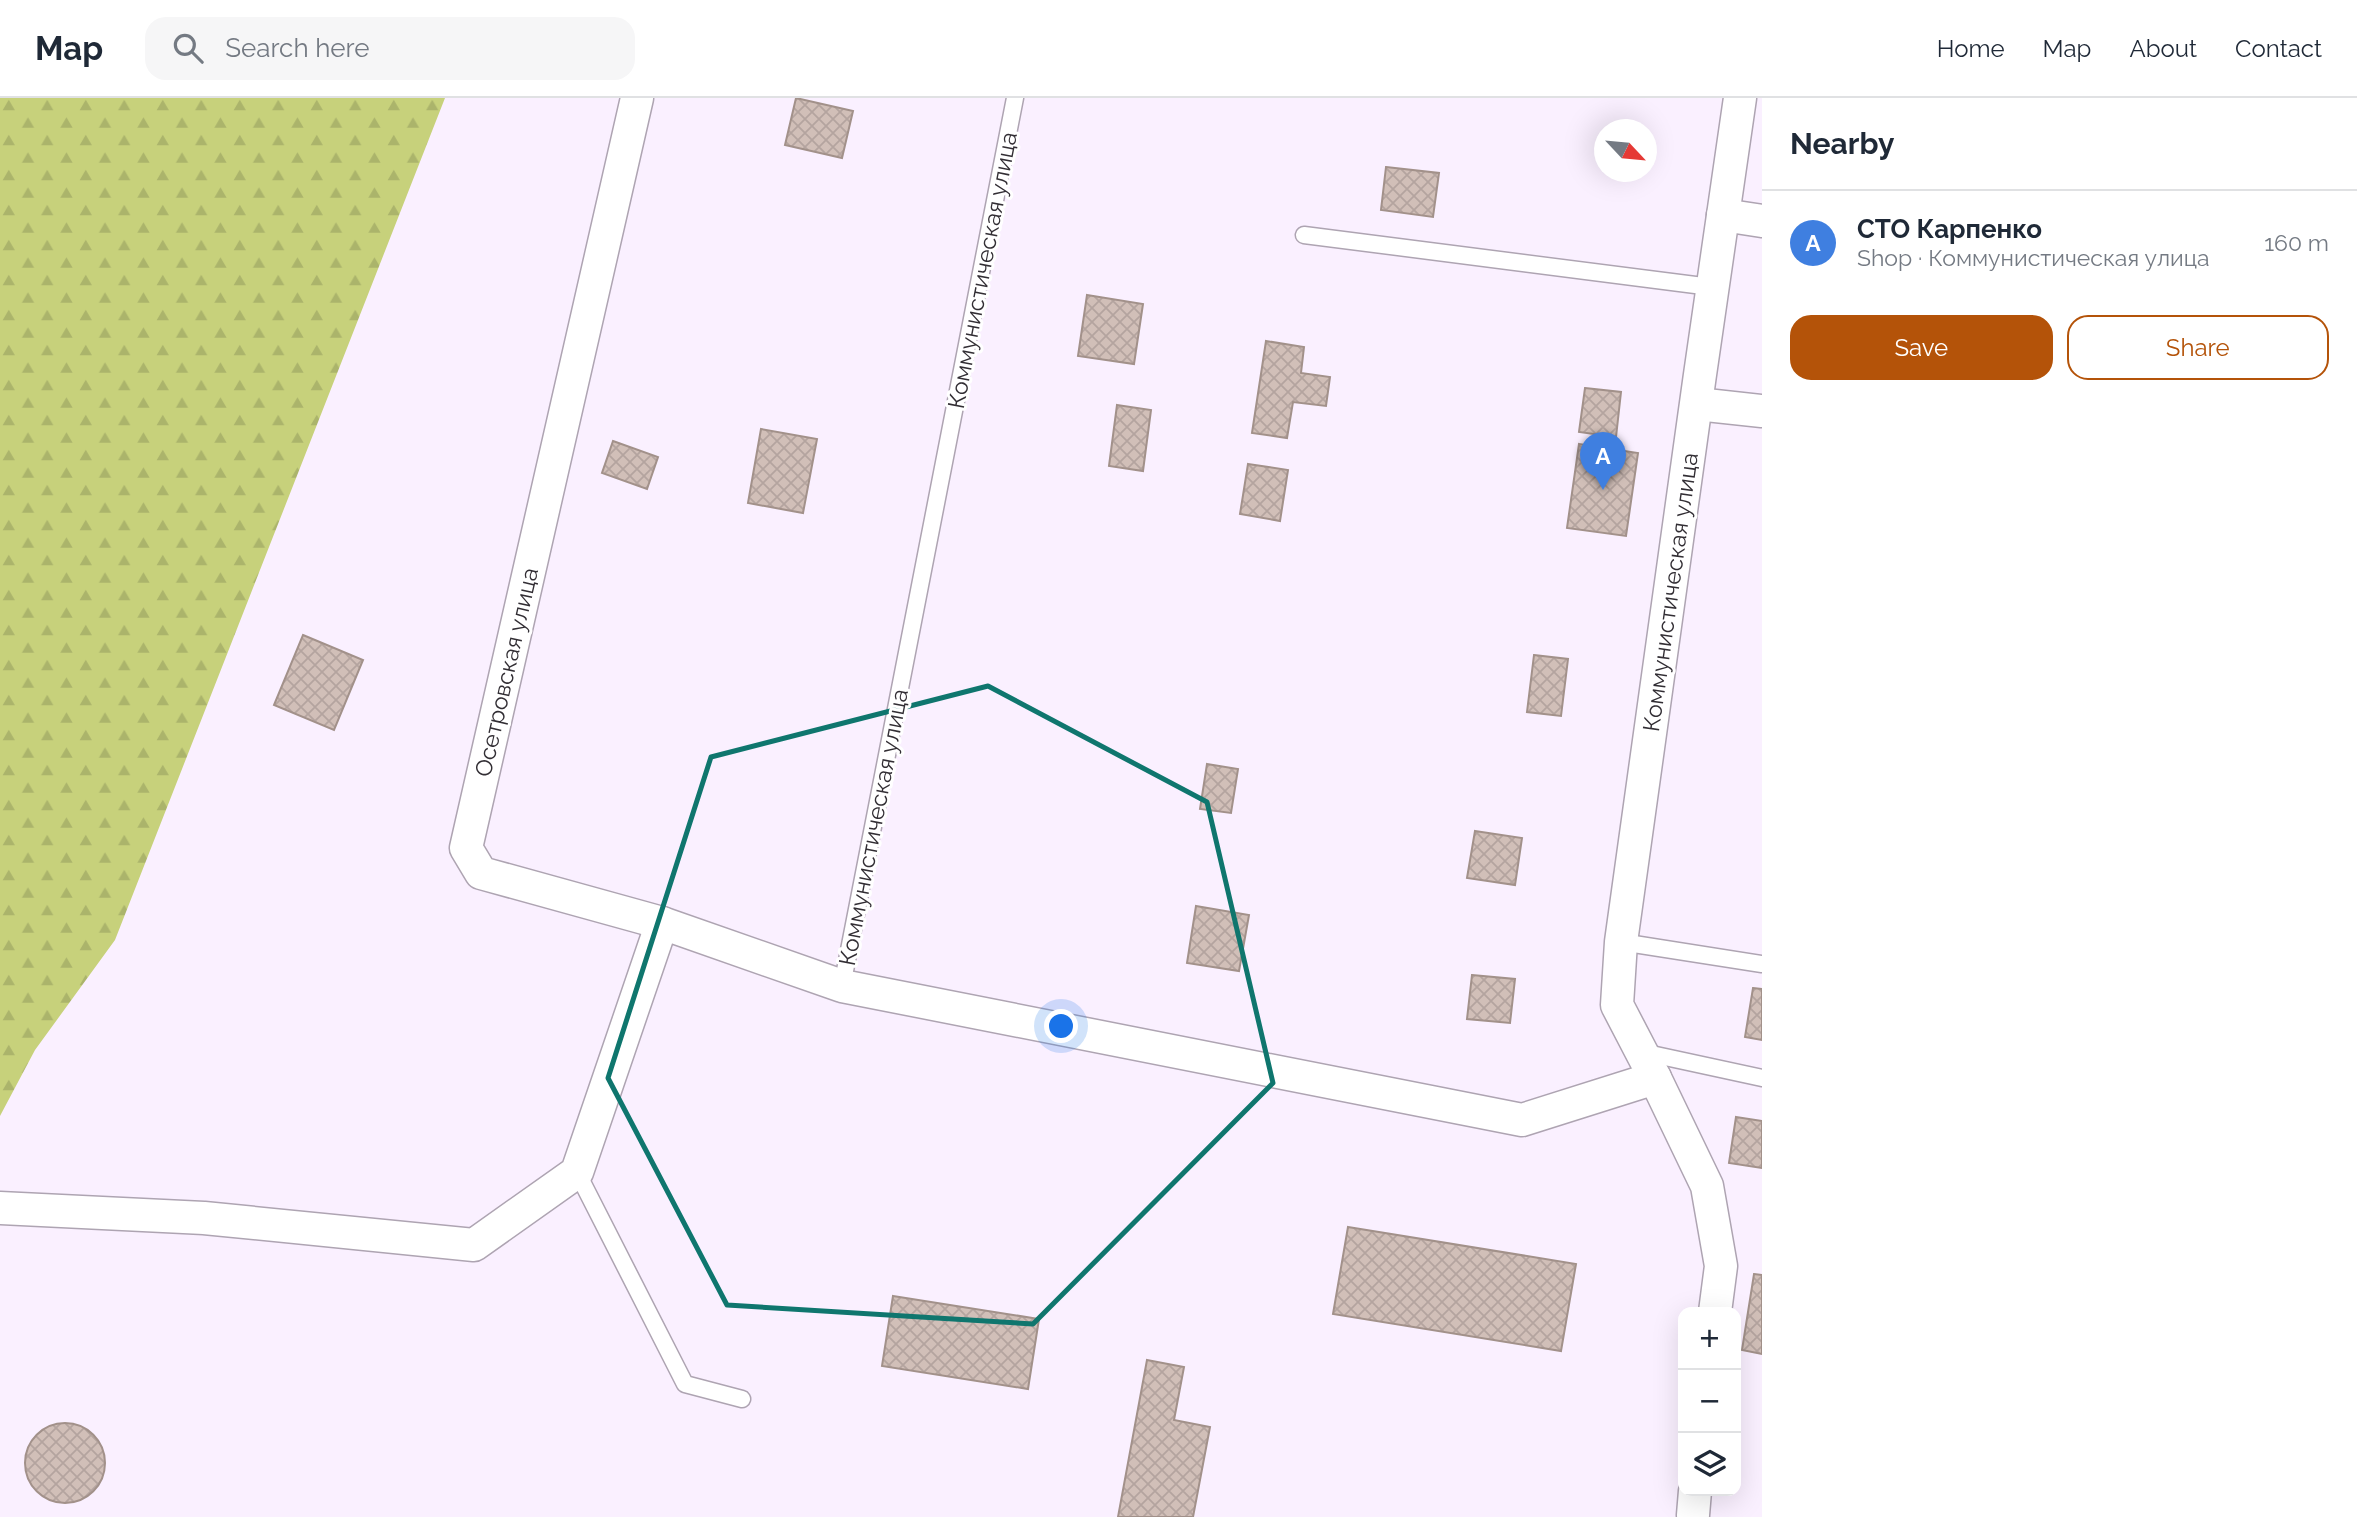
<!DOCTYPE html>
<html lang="en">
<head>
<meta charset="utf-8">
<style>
	body { margin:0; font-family:Raleway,sans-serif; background:#f6f6f7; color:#1f2937 }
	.controls { position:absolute; right:21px; bottom:21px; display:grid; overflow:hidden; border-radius:14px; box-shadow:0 7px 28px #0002 }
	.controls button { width:63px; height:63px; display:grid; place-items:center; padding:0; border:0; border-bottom:2px solid #e0e1e3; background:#fff; color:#1f2937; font:35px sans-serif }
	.compass { position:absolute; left:1594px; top:21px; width:63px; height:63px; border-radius:50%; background:#fff; box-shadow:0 7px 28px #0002; rotate:116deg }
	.you { position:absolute; left:1062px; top:929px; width:24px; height:24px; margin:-18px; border:5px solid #fff; border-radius:50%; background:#1a73e8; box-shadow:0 0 0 10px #1a73e833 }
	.badge { display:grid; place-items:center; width:46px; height:46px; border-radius:50%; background:#b45309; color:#fff; font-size:23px; font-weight:700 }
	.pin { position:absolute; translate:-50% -58px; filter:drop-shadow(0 2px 4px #0008) }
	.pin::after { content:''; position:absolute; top:37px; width:24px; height:21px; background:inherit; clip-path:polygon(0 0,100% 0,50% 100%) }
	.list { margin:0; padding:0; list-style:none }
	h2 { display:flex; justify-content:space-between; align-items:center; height:91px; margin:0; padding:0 28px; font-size:30px }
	h2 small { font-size:23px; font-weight:400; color:#747a83 }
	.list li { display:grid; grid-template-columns:46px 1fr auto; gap:21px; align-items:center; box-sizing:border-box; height:105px; padding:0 28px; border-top:2px solid #e0e1e3 }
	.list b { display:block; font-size:26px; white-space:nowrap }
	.list p { margin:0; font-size:23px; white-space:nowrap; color:#747a83 }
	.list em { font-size:23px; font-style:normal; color:#747a83 }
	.actions { display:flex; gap:14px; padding:21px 28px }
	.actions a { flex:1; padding:16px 0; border:2px solid #b45309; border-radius:21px; text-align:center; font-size:24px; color:#b45309 }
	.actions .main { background:#b45309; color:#fff }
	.icon { flex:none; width:38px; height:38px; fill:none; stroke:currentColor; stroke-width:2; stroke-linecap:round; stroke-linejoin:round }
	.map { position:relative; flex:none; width:1762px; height:1419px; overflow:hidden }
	header { display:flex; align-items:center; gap:42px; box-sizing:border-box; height:98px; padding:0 35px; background:#fff; border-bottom:2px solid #e0e1e3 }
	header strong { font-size:33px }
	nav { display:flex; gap:38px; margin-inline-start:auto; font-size:24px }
	.search { width:490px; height:63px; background:#f6f6f7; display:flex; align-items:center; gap:18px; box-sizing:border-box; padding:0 24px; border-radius:21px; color:#747a83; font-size:26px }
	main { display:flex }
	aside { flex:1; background:#fff }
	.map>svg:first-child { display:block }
</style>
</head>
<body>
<header>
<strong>Map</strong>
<div class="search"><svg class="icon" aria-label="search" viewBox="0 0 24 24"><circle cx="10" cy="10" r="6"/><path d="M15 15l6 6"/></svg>Search here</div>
<nav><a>Home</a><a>Map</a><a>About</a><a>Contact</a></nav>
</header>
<main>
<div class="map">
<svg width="1762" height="1419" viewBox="0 0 1762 1419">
	<defs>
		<pattern id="forest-firs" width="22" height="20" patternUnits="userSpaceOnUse" patternTransform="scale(1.75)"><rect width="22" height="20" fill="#c7d17b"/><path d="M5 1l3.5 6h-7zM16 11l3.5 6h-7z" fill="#abb46b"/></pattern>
		<pattern id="building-cross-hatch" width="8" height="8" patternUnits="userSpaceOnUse" patternTransform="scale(1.75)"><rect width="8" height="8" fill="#d1bfb8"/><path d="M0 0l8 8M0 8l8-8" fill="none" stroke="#b4a49f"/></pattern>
	</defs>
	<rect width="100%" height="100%" fill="#faf0ff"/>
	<polygon fill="url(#forest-firs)" points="0,0 445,0 115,842 35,952 0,1018"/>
	<g fill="url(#building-cross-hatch)" stroke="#a2918a" stroke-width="2">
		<polygon points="796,0 853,13 842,60 785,47"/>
		<polygon points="1386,69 1439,75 1433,119 1381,112"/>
		<polygon points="1087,197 1143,206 1134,266 1078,258"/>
		<polygon points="1266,243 1304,249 1301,275 1330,279 1326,308 1293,304 1287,340 1252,335"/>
		<polygon points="1585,290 1621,294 1616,339 1579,334"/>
		<polygon points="1117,307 1151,312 1143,373 1109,368"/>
		<polygon points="761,331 817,341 803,415 748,405"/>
		<polygon points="613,343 658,359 647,391 602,375"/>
		<polygon points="1579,346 1638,355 1626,438 1567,430"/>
		<polygon points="1248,366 1288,372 1280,423 1240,416"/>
		<polygon points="303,537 363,562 334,632 274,607"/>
		<polygon points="1534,557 1568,561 1561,618 1527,614"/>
		<polygon points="1207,666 1238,671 1231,715 1200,711"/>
		<polygon points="1475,733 1522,740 1515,787 1467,780"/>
		<polygon points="1196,808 1249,817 1239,873 1187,865"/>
		<polygon points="1472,877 1515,881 1510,925 1467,921"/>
		<polygon points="1753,890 1762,891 1762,942 1745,939"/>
		<polygon points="1736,1019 1762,1023 1762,1070 1729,1065"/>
		<polygon points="1348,1129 1576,1166 1561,1253 1333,1216"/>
		<polygon points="1754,1176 1762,1177 1762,1256 1742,1252"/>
		<polygon points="893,1198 1039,1221 1028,1291 882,1268"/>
		<polygon points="1147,1262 1184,1269 1174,1322 1210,1329 1193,1419 1118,1419"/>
		<circle cx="65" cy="1365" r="40"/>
	</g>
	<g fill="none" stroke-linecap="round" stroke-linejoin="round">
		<g stroke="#aea4b2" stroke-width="19">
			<g id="service">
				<polyline points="1304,137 1711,189"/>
				<polyline points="1621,844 1762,866"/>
				<polyline points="842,888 1015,0"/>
				<polyline points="1642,954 1762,980"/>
				<polyline points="577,1074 685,1286 742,1301"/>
			</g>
		</g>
		<g stroke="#aea4b2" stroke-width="35">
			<g id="minor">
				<polyline points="637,0 466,750 481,775 662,825 842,888 1522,1022 1655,980"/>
				<polyline points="1723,117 1762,123"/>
				<polyline points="1697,306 1762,313"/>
				<polyline points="0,1110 204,1120 474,1147 577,1074 662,825"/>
				<path d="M1715,1214L1721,1168L1707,1088L1655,980L1617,907L1621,844C1661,562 1698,281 1740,0"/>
				<polyline points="1693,1417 1695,1393"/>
			</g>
		</g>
		<use href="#service" stroke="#fff" stroke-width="16"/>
		<use href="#minor" stroke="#fff" stroke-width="32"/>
	</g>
	<path fill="none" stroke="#0f766e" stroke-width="5" stroke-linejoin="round" d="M988,588L1207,704L1273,985L1033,1226L727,1207L608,980L711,659Z"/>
	<g text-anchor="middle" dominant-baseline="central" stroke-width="6" stroke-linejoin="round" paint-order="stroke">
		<g font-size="23" fill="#322e34" stroke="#fff">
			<text transform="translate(982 172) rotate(-79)">Коммунистическая улица</text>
			<text transform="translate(1670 494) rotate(-82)">Коммунистическая улица</text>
			<text transform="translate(506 574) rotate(-77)">Осетровская улица</text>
			<text transform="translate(873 729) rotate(-79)">Коммунистическая улица</text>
		</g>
	</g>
</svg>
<div class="controls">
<button>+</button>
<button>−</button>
<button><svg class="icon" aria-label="layers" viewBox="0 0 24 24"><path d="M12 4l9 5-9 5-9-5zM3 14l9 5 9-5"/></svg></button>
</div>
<svg class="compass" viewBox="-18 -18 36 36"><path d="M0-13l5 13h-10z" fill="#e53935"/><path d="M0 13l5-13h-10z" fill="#747a83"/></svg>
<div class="you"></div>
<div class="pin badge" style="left:1603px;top:392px;background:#3f7fe0">A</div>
</div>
<aside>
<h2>Nearby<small></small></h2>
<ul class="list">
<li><span class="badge" style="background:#3f7fe0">A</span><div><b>СТО Карпенко</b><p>Shop · Коммунистическая улица</p></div><em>160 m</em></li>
</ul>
<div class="actions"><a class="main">Save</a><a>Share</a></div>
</aside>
</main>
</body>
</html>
